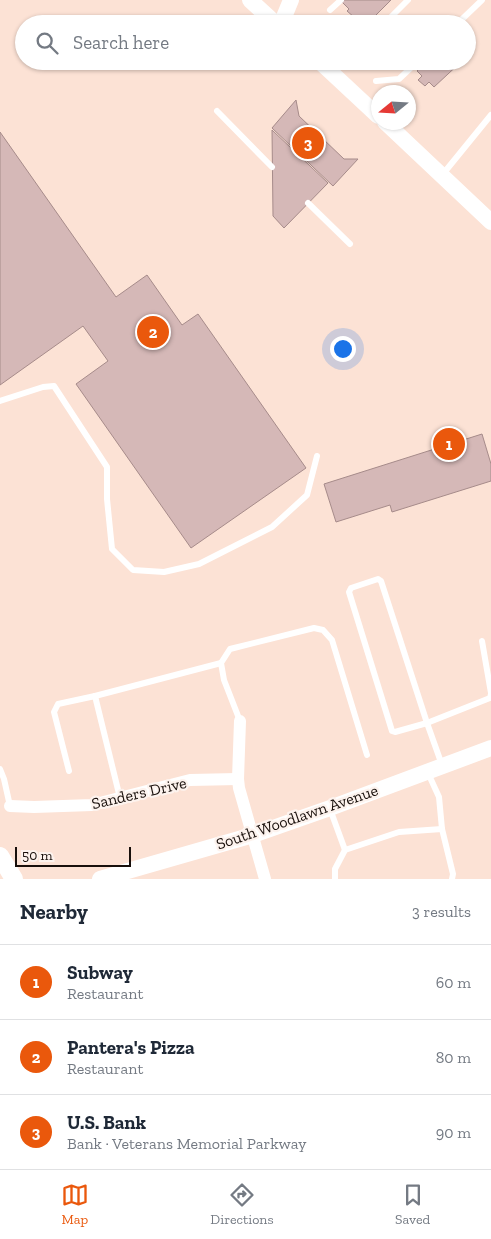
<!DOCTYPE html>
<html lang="en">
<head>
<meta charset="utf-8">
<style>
	body { margin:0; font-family:"Zilla Slab",serif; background:#f6f6f7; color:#1f2937 }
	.compass { position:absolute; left:371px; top:85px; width:45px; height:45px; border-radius:50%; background:#fff; box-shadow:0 1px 4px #0004; rotate:252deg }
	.scale { position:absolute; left:15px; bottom:12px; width:116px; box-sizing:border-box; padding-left:5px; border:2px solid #180f0b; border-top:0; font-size:14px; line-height:18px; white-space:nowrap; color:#180f0b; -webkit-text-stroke:4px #fdf3ee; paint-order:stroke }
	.you { position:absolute; left:342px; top:348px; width:18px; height:18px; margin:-12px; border:4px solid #fff; border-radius:50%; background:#1a73e8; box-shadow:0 0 0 8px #1a73e833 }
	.badge { display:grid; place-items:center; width:32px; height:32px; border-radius:50%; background:#ea580c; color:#fff; font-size:16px; font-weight:700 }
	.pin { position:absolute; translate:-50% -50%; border:2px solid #fff; box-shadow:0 1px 5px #0006 }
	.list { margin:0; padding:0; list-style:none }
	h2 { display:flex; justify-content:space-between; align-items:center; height:65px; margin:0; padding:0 20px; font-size:21px }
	h2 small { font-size:16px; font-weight:400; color:#747a83 }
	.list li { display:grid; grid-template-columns:32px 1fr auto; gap:15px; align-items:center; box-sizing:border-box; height:75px; padding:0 20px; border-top:1px solid #e0e1e3 }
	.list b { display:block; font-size:19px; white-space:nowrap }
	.list p { margin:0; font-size:16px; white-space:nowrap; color:#747a83 }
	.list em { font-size:16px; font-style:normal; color:#747a83 }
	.icon { flex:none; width:28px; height:28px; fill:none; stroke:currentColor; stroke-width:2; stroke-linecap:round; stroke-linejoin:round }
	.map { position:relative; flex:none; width:491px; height:879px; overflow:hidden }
	.search { position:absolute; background:#fff; box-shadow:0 1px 4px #0004; left:15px; right:15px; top:15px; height:55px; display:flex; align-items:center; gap:12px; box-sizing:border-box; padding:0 18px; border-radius:28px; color:#747a83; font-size:19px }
	.sheet { height:290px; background:#fff }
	nav { display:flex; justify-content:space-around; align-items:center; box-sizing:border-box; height:70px; border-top:1px solid #e0e1e3; background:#fff; font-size:14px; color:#747a83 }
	nav a { display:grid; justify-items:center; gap:2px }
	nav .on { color:#ea580c }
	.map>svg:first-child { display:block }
</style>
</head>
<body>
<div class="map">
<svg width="491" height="879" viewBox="0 0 491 879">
	<rect width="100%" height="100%" fill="#fce2d5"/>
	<g fill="#d5b8b7" stroke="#a68b8a">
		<polygon points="344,0 391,0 367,24 362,24 347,11 349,9 342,2"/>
		<polygon points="427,61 462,61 434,87 429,82 425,86 418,80 422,76 417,71"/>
		<polygon points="296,100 299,116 344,159 358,159 333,186 272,128"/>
		<polygon points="272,130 328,183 284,228 273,216"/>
		<polygon points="0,132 116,297 147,275 182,325 198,314 306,468 191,548 76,384 108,361 83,326 0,385"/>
		<polygon points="482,434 491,464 491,481 392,512 390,505 336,522 324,484"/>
	</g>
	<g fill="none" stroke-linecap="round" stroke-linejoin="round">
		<g stroke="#fff" stroke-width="6">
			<polyline points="330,10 341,0"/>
			<polyline points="384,24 408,0"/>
			<polyline points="457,24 482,0"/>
			<polyline points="376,81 399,79 418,61"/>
			<polyline points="217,111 272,167"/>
			<polyline points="443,174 491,115"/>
			<polyline points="308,203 350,244"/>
			<polyline points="0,401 43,387 54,386 107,467 107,499 112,549 133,570 164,572 199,564 272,527 307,495 317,456"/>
			<polygon points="378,579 381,581 427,723 395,732 392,731 349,592 351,588"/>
			<polyline points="482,641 491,693"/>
			<polyline points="95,696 221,663"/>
			<polyline points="240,721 224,680 221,663 230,649 314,628 323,630 332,640 367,755"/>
			<polyline points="442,765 427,723 490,698 491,694"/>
			<polyline points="0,769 4,779 10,806"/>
			<polyline points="69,771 54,712 58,704 95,696 120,798"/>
			<polyline points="428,773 439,797 442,829 453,874 452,879"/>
			<polyline points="330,809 345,850"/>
			<polyline points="335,879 335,869 345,850 399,832 442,829"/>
		</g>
		<g stroke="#fff" stroke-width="12">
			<polyline points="240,721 238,779 239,788 265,879"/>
			<polyline points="10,806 34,807 92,805 190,780 238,779"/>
		</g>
		<g stroke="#fff" stroke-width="16">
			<polyline points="250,0 276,24"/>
			<polyline points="283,24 284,17 291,0"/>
			<polyline points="319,61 378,116"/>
			<polyline points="385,122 491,222"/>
			<polyline points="100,879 253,835 330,808 491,748"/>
		</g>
		<polyline stroke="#fff" stroke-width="18" points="0,856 14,879"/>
	</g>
	<g text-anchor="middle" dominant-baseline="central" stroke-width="4.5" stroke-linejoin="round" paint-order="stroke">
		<g font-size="16" fill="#180f0b" stroke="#fdf3ee">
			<text transform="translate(139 793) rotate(-13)">Sanders Drive</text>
			<text transform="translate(297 817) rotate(-19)">South Woodlawn Avenue</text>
		</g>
	</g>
</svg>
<svg class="compass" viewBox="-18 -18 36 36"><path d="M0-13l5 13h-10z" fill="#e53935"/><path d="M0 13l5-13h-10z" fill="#747a83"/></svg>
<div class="scale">50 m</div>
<div class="you"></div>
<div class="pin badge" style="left:449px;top:444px">1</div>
<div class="pin badge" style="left:153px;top:332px">2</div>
<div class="pin badge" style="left:308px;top:143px">3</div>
<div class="search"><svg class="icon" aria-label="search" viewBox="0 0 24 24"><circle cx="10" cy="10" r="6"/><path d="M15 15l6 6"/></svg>Search here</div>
</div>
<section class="sheet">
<h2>Nearby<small>3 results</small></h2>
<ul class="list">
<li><span class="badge">1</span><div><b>Subway</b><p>Restaurant</p></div><em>60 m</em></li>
<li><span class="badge">2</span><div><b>Pantera's Pizza</b><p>Restaurant</p></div><em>80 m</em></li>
<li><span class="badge">3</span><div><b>U.S. Bank</b><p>Bank · Veterans Memorial Parkway</p></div><em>90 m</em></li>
</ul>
</section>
<nav>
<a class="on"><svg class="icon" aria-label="map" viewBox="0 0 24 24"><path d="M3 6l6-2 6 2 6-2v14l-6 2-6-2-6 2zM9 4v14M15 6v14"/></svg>Map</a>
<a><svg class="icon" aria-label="directions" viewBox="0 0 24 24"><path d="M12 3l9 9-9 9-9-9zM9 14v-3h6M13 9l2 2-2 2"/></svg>Directions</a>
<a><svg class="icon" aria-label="saved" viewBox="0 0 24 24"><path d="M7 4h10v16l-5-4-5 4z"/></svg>Saved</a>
</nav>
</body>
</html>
